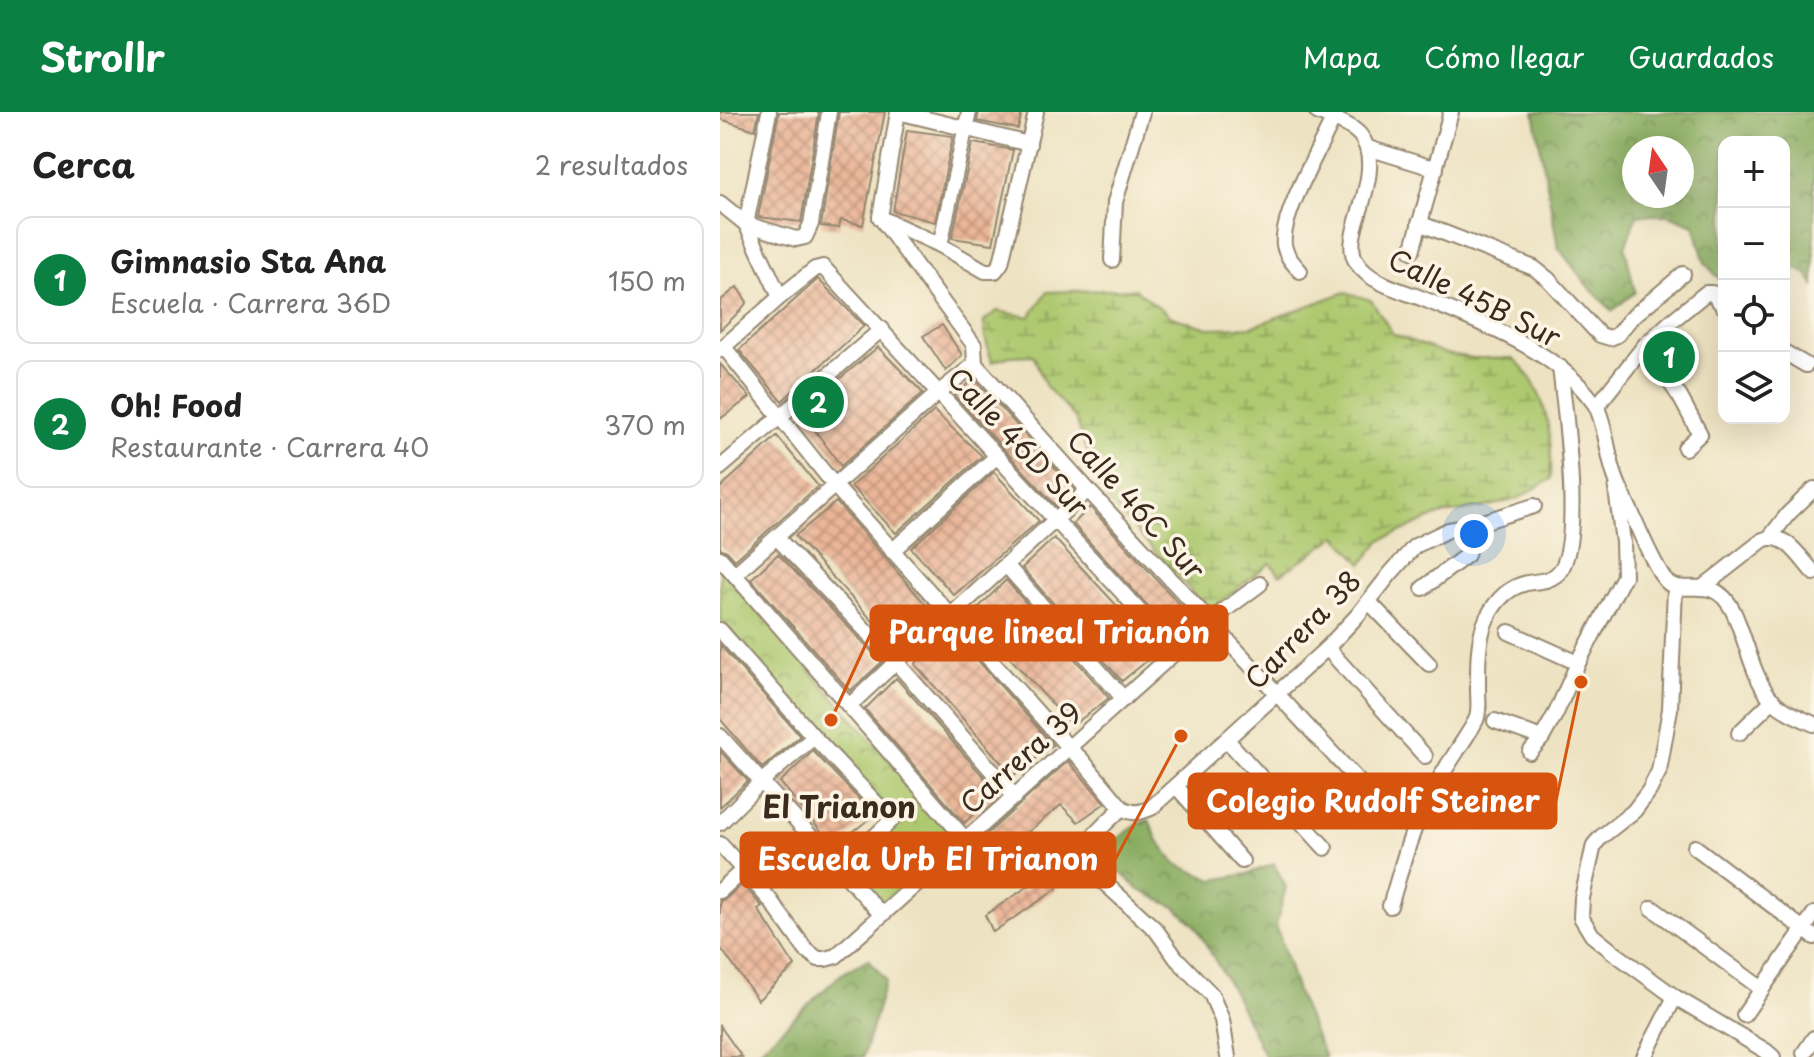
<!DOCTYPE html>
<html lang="es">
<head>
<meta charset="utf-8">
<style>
	body { margin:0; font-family:"Playpen Sans",sans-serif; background:#f2f2f2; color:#222 }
	.controls { position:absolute; right:24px; top:24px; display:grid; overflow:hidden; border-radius:16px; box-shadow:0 8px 32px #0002 }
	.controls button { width:72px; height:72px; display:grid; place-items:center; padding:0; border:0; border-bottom:2px solid #e0e0e0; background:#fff; color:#222; font:40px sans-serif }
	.compass { position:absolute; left:902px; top:24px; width:72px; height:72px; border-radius:50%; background:#fff; box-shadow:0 8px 32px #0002; rotate:347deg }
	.you { position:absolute; left:754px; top:422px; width:28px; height:28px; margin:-20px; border:6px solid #fff; border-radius:50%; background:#1a73e8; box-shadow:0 0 0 12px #1a73e833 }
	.badge { display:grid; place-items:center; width:52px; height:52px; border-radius:50%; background:#0b8043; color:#fff; font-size:26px; font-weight:700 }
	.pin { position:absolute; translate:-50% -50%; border:4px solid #fff; box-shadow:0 2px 8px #0006 }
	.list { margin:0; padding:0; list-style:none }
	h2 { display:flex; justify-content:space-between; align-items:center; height:104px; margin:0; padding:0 32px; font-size:34px }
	h2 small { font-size:26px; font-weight:400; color:#767676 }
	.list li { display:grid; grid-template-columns:52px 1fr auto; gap:24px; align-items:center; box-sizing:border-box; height:128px; margin:0 16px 16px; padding:0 16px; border:2px solid #e0e0e0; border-radius:16px }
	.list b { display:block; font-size:30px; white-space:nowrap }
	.list p { margin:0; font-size:26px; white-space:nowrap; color:#767676 }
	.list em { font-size:26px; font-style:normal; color:#767676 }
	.icon { flex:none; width:44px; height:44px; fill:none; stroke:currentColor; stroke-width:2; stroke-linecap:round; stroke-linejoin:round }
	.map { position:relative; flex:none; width:1094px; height:945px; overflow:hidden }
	header { display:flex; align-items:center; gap:48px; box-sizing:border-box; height:112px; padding:0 40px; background:#0b8043; color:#fff }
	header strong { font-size:38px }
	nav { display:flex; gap:44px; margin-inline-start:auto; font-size:28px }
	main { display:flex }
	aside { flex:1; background:#fff }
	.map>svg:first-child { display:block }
</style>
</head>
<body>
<header>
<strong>Strollr</strong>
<nav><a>Mapa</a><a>Cómo llegar</a><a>Guardados</a></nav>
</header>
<main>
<aside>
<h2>Cerca<small>2 resultados</small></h2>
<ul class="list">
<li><span class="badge">1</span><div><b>Gimnasio Sta Ana</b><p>Escuela · Carrera 36D</p></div><em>150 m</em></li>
<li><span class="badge">2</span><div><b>Oh! Food</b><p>Restaurante · Carrera 40</p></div><em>370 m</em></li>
</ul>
</aside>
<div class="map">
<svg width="1094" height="945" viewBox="0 0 1094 945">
	<defs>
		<pattern id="forest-crowns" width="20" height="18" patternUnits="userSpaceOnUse" patternTransform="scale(2)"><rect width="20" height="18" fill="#8aad62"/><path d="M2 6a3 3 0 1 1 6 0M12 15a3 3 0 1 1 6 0" fill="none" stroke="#728d50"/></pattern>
		<pattern id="wetland-marsh" width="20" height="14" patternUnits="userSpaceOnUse" patternTransform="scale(2)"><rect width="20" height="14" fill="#aec96f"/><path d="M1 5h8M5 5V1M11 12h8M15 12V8" fill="none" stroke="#8fa35b"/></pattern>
		<pattern id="park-crowns" width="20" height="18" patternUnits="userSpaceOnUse" patternTransform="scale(2)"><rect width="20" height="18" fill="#aec96f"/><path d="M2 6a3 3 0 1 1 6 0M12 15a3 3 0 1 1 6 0" fill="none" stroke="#8fa35b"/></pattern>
		<pattern id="building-cross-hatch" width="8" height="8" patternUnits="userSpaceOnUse" patternTransform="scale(2)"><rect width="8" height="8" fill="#ebb698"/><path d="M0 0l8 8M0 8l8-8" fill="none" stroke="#c0947b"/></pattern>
	</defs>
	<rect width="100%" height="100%" fill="#fcf5e5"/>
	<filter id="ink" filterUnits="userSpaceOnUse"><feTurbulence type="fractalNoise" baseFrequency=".0125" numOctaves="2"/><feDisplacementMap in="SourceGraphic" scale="16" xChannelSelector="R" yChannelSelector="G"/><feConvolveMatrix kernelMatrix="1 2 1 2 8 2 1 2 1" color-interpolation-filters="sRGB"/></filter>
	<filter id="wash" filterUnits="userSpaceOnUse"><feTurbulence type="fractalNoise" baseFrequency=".006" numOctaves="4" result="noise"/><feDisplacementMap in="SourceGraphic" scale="32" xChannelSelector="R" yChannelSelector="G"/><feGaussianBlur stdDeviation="1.8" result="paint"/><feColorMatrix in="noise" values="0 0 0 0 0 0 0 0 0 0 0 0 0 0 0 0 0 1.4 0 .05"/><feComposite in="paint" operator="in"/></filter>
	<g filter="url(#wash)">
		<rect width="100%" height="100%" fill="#ede2c1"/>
		<g fill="url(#forest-crowns)" stroke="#626c40" stroke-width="2" fill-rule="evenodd">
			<path d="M814,0H1094V173L1088,163L1064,149V30H1004V172L985,151L974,113L949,103H917L905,135L915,180L892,199L866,172L838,135ZM914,36H962V84H914Z"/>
			<polygon points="429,708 437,727 456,752 493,768 527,762 554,752 566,775 556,813 578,883 605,945 545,945 515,883 475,813 455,795 419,778 396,756 387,734 420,711"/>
			<polygon points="148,847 166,868 143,945 32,945 120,863"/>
		</g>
		<path fill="url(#wetland-marsh)" stroke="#747a46" stroke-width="2" d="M415,177L452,205L488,216L531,215L625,180L651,188L673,222L726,242L754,246H793C827,275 833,324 831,367L797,387L765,395L719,403L661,428L642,452L617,424L560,463L550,451L489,499L384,384L355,306L325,273L313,243L290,244L272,250L265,225L264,209L277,199L310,205L327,180Z"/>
		<polygon fill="url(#park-crowns)" stroke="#747a46" stroke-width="2" points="0,456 237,726 162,791 127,754 176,708 0,507"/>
		<g id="blocks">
			<g fill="url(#building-cross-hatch)">
				<polygon points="0,0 39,0 35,18 0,7"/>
				<polygon points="59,0 99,0 81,110 38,105"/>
				<polygon points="119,0 165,0 143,113 121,108 119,116 101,114"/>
				<polygon points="259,0 302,0 298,17 257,9"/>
				<polygon points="187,18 233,24 215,110 173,99"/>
				<polygon points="253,31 293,38 273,132 232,126"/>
				<polygon points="98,167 144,214 62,289 19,238"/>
				<polygon points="17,175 27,190 20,199 0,218 0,189"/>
				<polygon points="222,213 242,243 226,259 203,224"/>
				<polygon points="158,235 203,281 121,354 81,299"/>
				<polygon points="0,252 30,285 0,307"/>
				<polygon points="254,266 354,377 336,394 235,284"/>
				<polygon points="214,299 262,344 176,421 131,374"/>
				<polygon points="57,324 98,374 15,448 7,439 0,436 0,376"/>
				<polygon points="274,360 319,409 234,483 191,436"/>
				<polygon points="116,390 215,503 179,533 165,517 162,519 75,424"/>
				<polygon points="370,395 475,509 455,524 353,412"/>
				<polygon points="334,426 439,539 402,569 302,456"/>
				<polygon points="58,442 162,550 130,579 31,467"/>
				<polygon points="286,468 389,586 352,614 251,503"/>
				<polygon points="230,517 333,633 293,664 195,552"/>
				<polygon points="0,533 80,624 42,656 0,607"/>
				<polygon points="176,566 278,681 244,711 145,597"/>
				<polygon points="0,639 28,669 0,695"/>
				<polygon points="93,639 154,703 114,735 60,670"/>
				<polygon points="348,649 385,691 358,710 341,693 264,756 247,740"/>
				<polygon points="330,760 337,777 273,820 265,803"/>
				<polygon points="22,772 42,794 38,797 75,854 38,888 0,835 0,789 7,786"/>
				<polygon points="0,914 22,945 0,945"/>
			</g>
		</g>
	</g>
	<g filter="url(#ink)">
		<use href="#blocks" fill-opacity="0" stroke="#948670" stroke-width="2"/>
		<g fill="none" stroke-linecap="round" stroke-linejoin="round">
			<g stroke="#948670" stroke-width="18">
				<g id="minor">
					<polyline points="49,0 26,112 76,127 85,125 91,112 109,0"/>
					<polyline points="178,0 309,32"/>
					<path d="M597,0C611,6 630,12 640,23C660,47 642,89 635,116C632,128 630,140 637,151C651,172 684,179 706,188C764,212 837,239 874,291C884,304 888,344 894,361C898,374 905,387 911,400C921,422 930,445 943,465C960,491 992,456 1013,499C1026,525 1032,566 1052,588C1063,599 1080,606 1094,612"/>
					<polyline points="648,36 716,57"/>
					<polyline points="0,91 26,112 60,185"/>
					<polyline points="160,105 254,233 255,252 368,378 663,696"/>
					<polyline points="160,105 178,0"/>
					<polyline points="161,106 220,133 265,159 275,159 281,151 316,0"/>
					<polyline points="699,111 814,156 828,167 874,217 880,223 890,226 897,223 911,206 963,162"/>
					<polyline points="220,133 249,0"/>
					<polyline points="692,139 731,0"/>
					<polyline points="392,148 395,90 422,0"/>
					<path d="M580,159C573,151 566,144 564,133C560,103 603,32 616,0"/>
					<polyline points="925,233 960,285 980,322 965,336"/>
					<path d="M4,235L115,374L349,636L361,647L402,696C413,702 420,701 431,696L607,536L637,504L670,462L695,434L728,418L753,413L814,394"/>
					<polyline points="0,238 60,185 95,157 103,155 456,539"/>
					<polyline points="1064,240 1086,253"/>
					<polyline points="877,294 925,233 954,207 986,181 992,181 1004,195"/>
					<polyline points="0,356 162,217"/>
					<polyline points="1050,425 1068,402 1094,377"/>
					<polyline points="57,426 176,550 295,685"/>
					<polyline points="172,439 277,344"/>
					<polyline points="0,446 246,728"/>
					<polyline points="286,453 404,587"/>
					<polyline points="15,462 218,281 255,252"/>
					<path d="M983,475L1043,428C1065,418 1081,447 1094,461"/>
					<polyline points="703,476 747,443 753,413"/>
					<polyline points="955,476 950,597 939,659 929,679 914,699 881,725 874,733 862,786 861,805 872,823 893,840 955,885 1046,939 1053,945"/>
					<polyline points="649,490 709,552"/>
					<polyline points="0,518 94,625 172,708 120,757"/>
					<polyline points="789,520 858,551"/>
					<polyline points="607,536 705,644"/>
					<polyline points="129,594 176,550 230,504 368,378"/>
					<polyline points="775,609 822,626"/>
					<polyline points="1019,621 1053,588"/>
					<polyline points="0,624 162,803"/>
					<polyline points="507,628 605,736"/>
					<polyline points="810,640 822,626 836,601 858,551 904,464 903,430 896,377"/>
					<polyline points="456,674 522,749"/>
					<path d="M402,696C387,710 372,723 361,739L365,753L436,818L456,846L491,882L502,908L508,945"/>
					<polyline points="0,711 41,670 94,625"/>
					<polyline points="0,732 50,788 86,838 98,847 105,847 116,844 490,509 540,472"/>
					<polyline points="975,735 1094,825"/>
					<polyline points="0,779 23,758"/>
					<path d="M670,794C680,762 688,727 703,696C713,677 725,657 737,639C743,629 751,618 756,608C760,600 758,587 758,578C758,555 757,527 767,506C775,490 788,475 807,471C817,469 827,470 836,463C866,441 844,293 840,255"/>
					<polyline points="932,796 1042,877"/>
					<polyline points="1024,903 1094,802"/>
					<polyline points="1084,941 1094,926"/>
					<polyline points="924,945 955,885"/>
				</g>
			</g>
			<use href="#minor" stroke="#fff" stroke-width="14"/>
		</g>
	</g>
	<g text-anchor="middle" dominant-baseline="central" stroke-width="7" stroke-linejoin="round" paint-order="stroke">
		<g font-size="28" fill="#3b2a1e" stroke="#fcf5e5">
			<text transform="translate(755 185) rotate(26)">Calle 45B Sur</text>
			<text transform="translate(299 329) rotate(47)">Calle 46D Sur</text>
			<text transform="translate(417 392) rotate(48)">Calle 46C Sur</text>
			<text transform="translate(582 517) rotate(-46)">Carrera 38</text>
			<text transform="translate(300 645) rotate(-42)">Carrera 39</text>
		</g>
		<g font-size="30" font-weight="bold" fill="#3b2a1e" stroke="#fcf5e5">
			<text x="119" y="693">El Trianon</text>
		</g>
	</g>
	<path fill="none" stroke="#d7540e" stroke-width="3" d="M111 608L151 521M861 570L836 689M461 624L395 748"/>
	<g fill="#d7540e" stroke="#fcf5e5" stroke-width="3">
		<circle cx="111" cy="608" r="8"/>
		<circle cx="861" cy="570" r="8"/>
		<circle cx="461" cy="624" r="8"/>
	</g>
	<g fill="#d7540e" stroke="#d7540e" stroke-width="3">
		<rect x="151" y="494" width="356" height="54" rx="8"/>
		<rect x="469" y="662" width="367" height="54" rx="8"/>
		<rect x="21" y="721" width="374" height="54" rx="8"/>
	</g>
	<g font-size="30" text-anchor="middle" font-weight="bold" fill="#fff">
		<text x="329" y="531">Parque lineal Trianón</text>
		<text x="653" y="700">Colegio Rudolf Steiner</text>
		<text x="208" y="758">Escuela Urb El Trianon</text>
	</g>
</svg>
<div class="controls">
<button>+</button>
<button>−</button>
<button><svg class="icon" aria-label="locate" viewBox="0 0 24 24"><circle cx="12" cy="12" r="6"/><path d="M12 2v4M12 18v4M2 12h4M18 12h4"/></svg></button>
<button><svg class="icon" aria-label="layers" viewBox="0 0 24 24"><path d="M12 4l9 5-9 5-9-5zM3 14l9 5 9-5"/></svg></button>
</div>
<svg class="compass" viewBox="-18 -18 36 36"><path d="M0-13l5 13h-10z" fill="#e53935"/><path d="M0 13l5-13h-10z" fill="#767676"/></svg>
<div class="you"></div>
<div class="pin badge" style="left:949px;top:245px">1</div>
<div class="pin badge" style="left:98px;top:290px">2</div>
</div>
</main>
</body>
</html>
